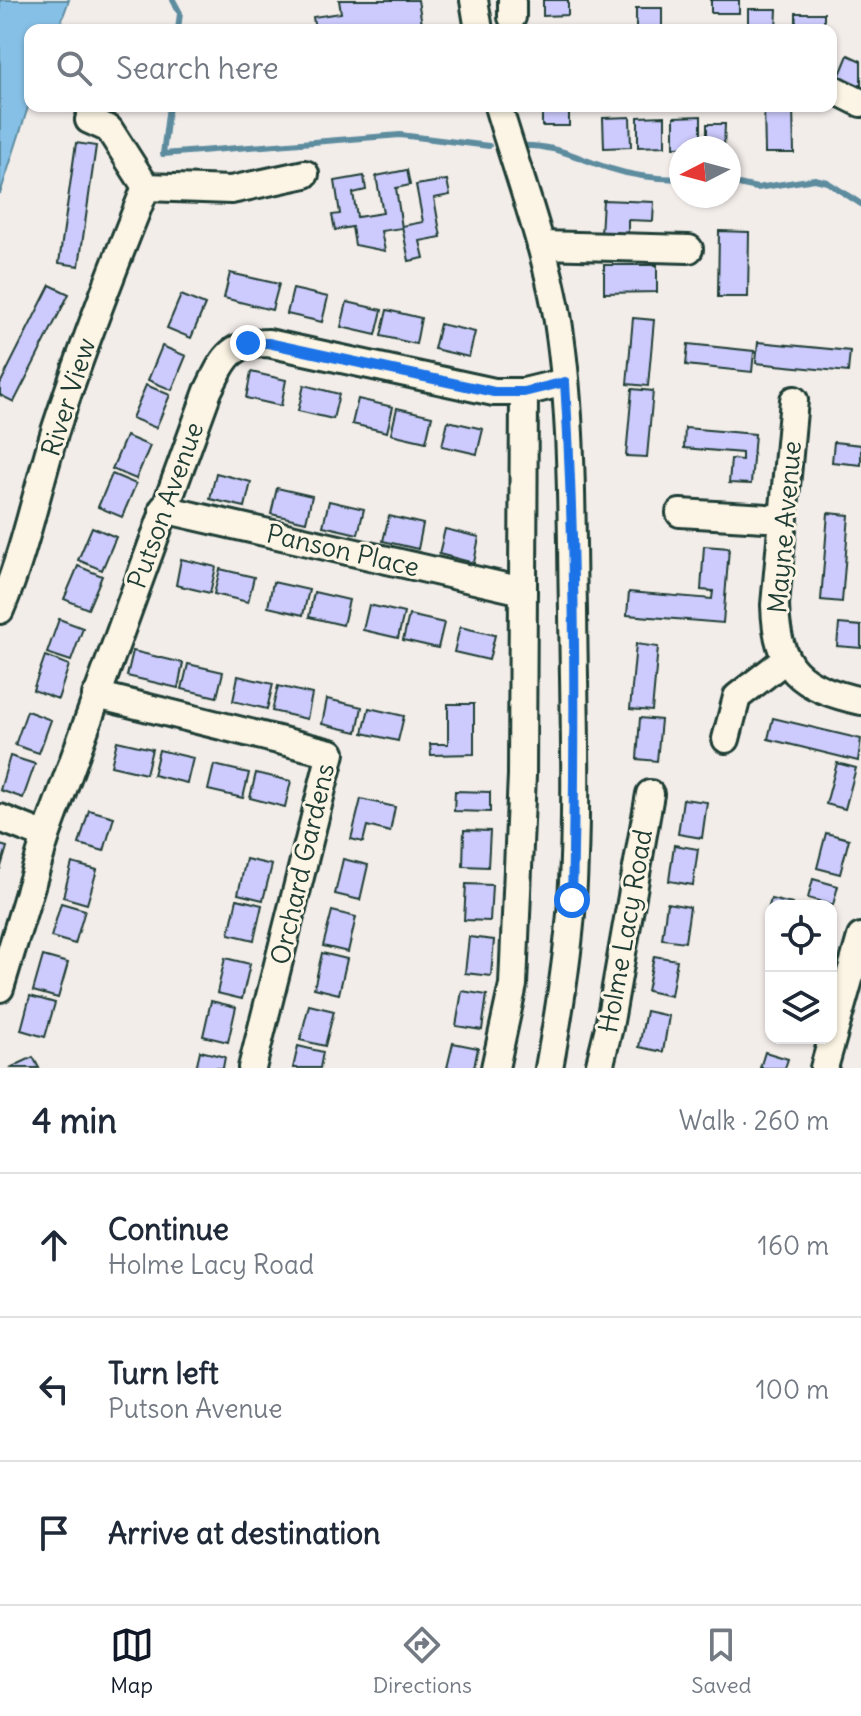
<!DOCTYPE html>
<html lang="en">
<head>
<meta charset="utf-8">
<style>
	body { margin:0; font-family:Delius,sans-serif; background:#f2f2f3; color:#1f2937 }
	.controls { position:absolute; right:24px; bottom:24px; display:grid; overflow:hidden; border-radius:16px; box-shadow:0 2px 6px #0004 }
	.controls button { width:72px; height:72px; display:grid; place-items:center; padding:0; border:0; border-bottom:2px solid #e0e1e3; background:#fff; color:#1f2937; font:40px sans-serif }
	.compass { position:absolute; left:669px; top:136px; width:72px; height:72px; border-radius:50%; background:#fff; box-shadow:0 2px 6px #0004; rotate:264deg }
	.stop { position:absolute; width:24px; height:24px; margin:-18px; border:6px solid #1a73e8; border-radius:50%; background:#fff }
	.stop.end { background:#1a73e8; border-color:#fff; box-shadow:0 2px 8px #0008 }
	.list { margin:0; padding:0; list-style:none }
	h2 { display:flex; justify-content:space-between; align-items:center; height:104px; margin:0; padding:0 32px; font-size:34px }
	h2 small { font-size:26px; font-weight:400; color:#747a83 }
	.list li { display:grid; grid-template-columns:52px 1fr auto; gap:24px; align-items:center; box-sizing:border-box; height:144px; padding:0 32px; border-top:2px solid #e0e1e3 }
	.list b { display:block; font-size:30px; white-space:nowrap }
	.list p { margin:0; font-size:26px; white-space:nowrap; color:#747a83 }
	.list em { font-size:26px; font-style:normal; color:#747a83 }
	.icon { flex:none; width:44px; height:44px; fill:none; stroke:currentColor; stroke-width:2; stroke-linecap:round; stroke-linejoin:round }
	.map { position:relative; flex:none; width:861px; height:1068px; overflow:hidden }
	.search { position:absolute; background:#fff; box-shadow:0 2px 6px #0004; left:24px; right:24px; top:24px; height:88px; display:flex; align-items:center; gap:20px; box-sizing:border-box; padding:0 28px; border-radius:16px; color:#747a83; font-size:30px }
	.sheet { height:536px; background:#fff }
	nav { display:flex; justify-content:space-around; align-items:center; box-sizing:border-box; height:112px; border-top:2px solid #e0e1e3; background:#fff; font-size:22px; color:#747a83 }
	nav a { display:grid; justify-items:center; gap:4px }
	nav .on { color:#111827 }
	.map>svg:first-child { display:block }
</style>
</head>
<body>
<div class="map">
<svg width="861" height="1068" viewBox="0 0 861 1068">
	<rect width="100%" height="100%" fill="#f3edea"/>
	<filter id="ink" filterUnits="userSpaceOnUse"><feTurbulence type="fractalNoise" baseFrequency=".0125" numOctaves="2"/><feDisplacementMap in="SourceGraphic" scale="16" xChannelSelector="R" yChannelSelector="G"/><feConvolveMatrix kernelMatrix="1 2 1 2 8 2 1 2 1" color-interpolation-filters="sRGB"/></filter>
	<g filter="url(#ink)">
		<polygon fill="#87c0e6" stroke="#5d8c9f" stroke-width="2" points="0,0 69,0 58,30 30,30 30,101 0,194"/>
		<g fill="none" stroke-linecap="round" stroke-linejoin="round">
			<g stroke="#5d8c9f" stroke-width="6">
				<polyline points="173,0 180,13 178,30"/>
				<polyline points="169,106 163,154 400,135 489,146"/>
				<path d="M518,146C554,144 575,157 608,168C632,176 656,179 681,179"/>
				<polyline points="729,182 757,188 815,179 827,182 861,204"/>
			</g>
		</g>
		<g fill="#cdcbfd" stroke="#1f3d34" stroke-width="2">
			<polygon points="339,0 418,0 422,24 383,30 315,30 313,17 341,13"/>
			<polygon points="543,0 568,0 568,15 543,16"/>
			<rect x="711" y="0" width="28" height="13"/>
			<rect x="636" y="8" width="26" height="22"/>
			<polygon points="748,9 777,9 776,30 748,30"/>
			<rect x="796" y="13" width="28" height="17"/>
			<rect x="544" y="27" width="28" height="3"/>
			<polygon points="848,55 861,61 861,86 839,77"/>
			<rect x="542" y="106" width="27" height="20"/>
			<polygon points="764,106 793,106 794,153 765,153"/>
			<polygon points="665,116 665,146 638,147 638,117"/>
			<polygon points="701,116 701,146 674,147 674,117"/>
			<polygon points="630,117 631,147 604,148 603,118"/>
			<polygon points="707,124 725,124 724,148 707,148"/>
			<polygon points="76,143 96,146 79,266 59,263"/>
			<polygon points="407,170 410,185 396,188 402,228 381,231 385,251 355,245 352,227 335,230 332,215 340,214 335,181 364,176 366,190 353,193 357,217 383,213 376,176"/>
			<polygon points="447,180 450,195 434,198 441,237 420,241 424,258 409,261 402,226 423,222 416,185"/>
			<polygon points="603,200 654,202 653,221 628,220 628,236 601,235"/>
			<polygon points="719,231 749,232 748,297 718,297"/>
			<polygon points="604,265 657,265 657,292 604,293"/>
			<polygon points="230,273 279,284 272,310 224,298"/>
			<polygon points="50,285 69,294 14,402 0,395 0,384"/>
			<polygon points="293,289 328,297 322,322 287,314"/>
			<polygon points="181,295 205,305 191,338 167,328"/>
			<polygon points="347,302 382,310 376,335 341,327"/>
			<polygon points="387,310 421,318 416,344 381,336"/>
			<polygon points="633,318 654,320 648,386 627,384"/>
			<polygon points="440,324 475,332 469,357 434,349"/>
			<polygon points="758,342 850,351 848,372 756,363"/>
			<polygon points="688,344 754,351 752,372 686,365"/>
			<polygon points="162,346 186,356 172,390 148,380"/>
			<polygon points="251,372 286,380 281,406 246,398"/>
			<polygon points="146,385 170,395 156,428 132,418"/>
			<polygon points="304,385 339,394 333,419 298,411"/>
			<polygon points="632,389 653,391 647,457 626,456"/>
			<polygon points="358,399 393,407 387,432 352,424"/>
			<polygon points="397,408 432,416 426,442 391,434"/>
			<polygon points="448,421 483,429 477,454 442,446"/>
			<polygon points="685,428 755,434 751,484 729,483 731,459 742,460 742,453 684,448"/>
			<polygon points="126,436 150,446 136,479 112,469"/>
			<polygon points="834,442 861,445 861,465 832,462"/>
			<polygon points="216,473 251,482 245,507 210,499"/>
			<polygon points="112,474 136,484 122,517 98,507"/>
			<polygon points="277,488 312,496 306,522 271,514"/>
			<polygon points="329,501 364,509 358,534 323,526"/>
			<polygon points="828,513 849,515 842,602 821,600"/>
			<polygon points="389,516 423,524 418,549 383,541"/>
			<polygon points="92,527 116,537 102,570 78,560"/>
			<polygon points="445,529 479,537 474,563 439,554"/>
			<polygon points="704,546 729,548 723,623 627,615 629,592 712,599 713,591 701,590"/>
			<polygon points="181,559 216,567 210,593 176,585"/>
			<polygon points="78,566 102,576 88,609 64,599"/>
			<polygon points="220,569 254,577 248,602 214,594"/>
			<polygon points="273,582 309,590 303,615 268,607"/>
			<polygon points="314,592 349,600 343,625 309,617"/>
			<polygon points="369,605 404,613 398,638 363,630"/>
			<polygon points="409,615 444,623 438,648 403,640"/>
			<polygon points="59,619 83,628 71,661 47,653"/>
			<polygon points="839,624 861,626 861,648 837,646"/>
			<polygon points="460,627 495,635 489,660 454,652"/>
			<polygon points="636,644 658,647 652,711 630,709"/>
			<polygon points="133,651 183,663 178,688 127,676"/>
			<polygon points="45,656 69,665 58,699 33,690"/>
			<polygon points="188,664 223,672 217,697 182,689"/>
			<polygon points="238,676 273,684 267,709 233,701"/>
			<polygon points="278,686 312,694 307,719 272,711"/>
			<polygon points="327,699 362,707 357,732 322,724"/>
			<polygon points="448,704 474,704 474,754 431,755 430,744 448,744"/>
			<polygon points="369,708 404,716 398,741 363,733"/>
			<polygon points="27,711 51,720 39,753 15,745"/>
			<polygon points="640,718 661,720 657,761 637,759"/>
			<polygon points="773,718 861,739 858,761 768,739"/>
			<polygon points="117,741 152,749 146,774 111,766"/>
			<polygon points="159,750 193,758 187,783 153,775"/>
			<polygon points="10,756 35,764 23,798 0,790"/>
			<polygon points="837,763 856,768 845,809 826,804"/>
			<polygon points="214,765 249,773 243,798 208,790"/>
			<polygon points="256,773 291,781 285,807 250,798"/>
			<polygon points="455,791 490,792 490,812 454,811"/>
			<polygon points="361,799 395,807 390,832 367,826 363,842 351,839"/>
			<polygon points="683,799 707,802 702,838 678,834"/>
			<polygon points="89,810 114,817 104,851 79,844"/>
			<polygon points="464,830 490,831 488,867 463,866"/>
			<polygon points="826,833 849,839 840,874 817,868"/>
			<polygon points="0,845 7,847 0,870"/>
			<polygon points="674,845 698,849 693,885 669,881"/>
			<polygon points="246,859 272,865 263,900 238,894"/>
			<polygon points="343,859 368,865 360,900 335,894"/>
			<polygon points="72,863 97,870 87,904 63,897"/>
			<polygon points="813,879 838,886 833,905 808,898"/>
			<polygon points="466,884 492,885 490,921 464,920"/>
			<polygon points="237,899 262,905 254,940 229,934"/>
			<polygon points="771,899 792,904 791,906 771,906 771,919 766,917"/>
			<polygon points="61,903 85,910 75,944 51,937"/>
			<polygon points="667,903 690,907 685,942 662,939"/>
			<polygon points="332,911 356,917 348,952 323,946"/>
			<polygon points="469,937 494,940 491,976 465,973"/>
			<polygon points="322,953 347,959 339,994 314,988"/>
			<polygon points="43,956 68,963 58,998 33,991"/>
			<polygon points="654,956 677,960 671,996 647,991"/>
			<polygon points="225,958 250,964 242,999 217,993"/>
			<polygon points="462,991 487,995 482,1030 456,1026"/>
			<polygon points="30,996 55,1003 45,1037 21,1030"/>
			<polygon points="211,1001 236,1007 228,1042 203,1036"/>
			<polygon points="309,1005 334,1011 325,1046 300,1040"/>
			<polygon points="646,1011 669,1016 663,1052 639,1047"/>
			<polygon points="453,1043 478,1048 474,1068 447,1068"/>
			<polygon points="298,1046 323,1052 320,1068 293,1068"/>
			<polygon points="200,1051 225,1057 223,1068 196,1068"/>
			<polygon points="765,1052 788,1059 785,1068 760,1068"/>
			<polygon points="33,1057 39,1068 10,1068"/>
		</g>
		<g fill="none" stroke-linecap="round" stroke-linejoin="round">
			<g stroke="#1f3d34" stroke-width="32">
				<g id="minor">
					<polyline points="474,0 479,30"/>
					<polyline points="512,17 512,0"/>
					<polyline points="831,88 861,103"/>
					<path d="M498,106C518,174 543,240 556,309C573,409 571,510 573,611C574,707 578,804 572,901C568,957 559,1013 549,1068"/>
					<polyline points="89,120 109,129 146,187"/>
					<polyline points="146,187 231,190 305,174"/>
					<polyline points="541,245 689,249"/>
					<path d="M794,400L775,605C777,670 800,687 861,701"/>
					<polyline points="163,509 523,591"/>
					<polyline points="680,513 784,519"/>
					<path d="M0,610C25,552 37,489 56,428C83,346 114,266 146,187"/>
					<polyline points="96,695 331,753 252,1068"/>
					<polyline points="726,739 737,697 786,659"/>
					<polyline points="0,818 46,836"/>
					<path d="M0,988L46,836L208,391C224,359 228,343 268,343L494,392H524L565,382"/>
					<polyline points="495,1068 513,985 522,775 524,392"/>
					<polyline points="599,1068 609,1027 650,794"/>
					<polyline points="824,1068 861,937"/>
				</g>
			</g>
			<use href="#minor" stroke="#fcf5e5" stroke-width="26"/>
		</g>
	</g>
	<g fill="none" stroke-linecap="round" stroke-linejoin="round" filter="url(#ink)">
		<path stroke="#1a73e8" stroke-width="10" d="M248,343H268L494,392H524L565,382C576,554 576,728 572,900"/>
	</g>
	<g text-anchor="middle" dominant-baseline="central" stroke-width="6" stroke-linejoin="round" paint-order="stroke">
		<g font-size="26" fill="#1f3d34" stroke="#fcf5e5">
			<text transform="translate(68 397) rotate(-72)">River View</text>
			<text transform="translate(165 505) rotate(-70)">Putson Avenue</text>
			<text transform="translate(784 527) rotate(-85)">Mayne Avenue</text>
			<text transform="translate(343 550) rotate(13)">Panson Place</text>
			<text transform="translate(302 864) rotate(-77)">Orchard Gardens</text>
			<text transform="translate(625 931) rotate(-80)">Holme Lacy Road</text>
		</g>
	</g>
</svg>
<div class="controls">
<button><svg class="icon" aria-label="locate" viewBox="0 0 24 24"><circle cx="12" cy="12" r="6"/><path d="M12 2v4M12 18v4M2 12h4M18 12h4"/></svg></button>
<button><svg class="icon" aria-label="layers" viewBox="0 0 24 24"><path d="M12 4l9 5-9 5-9-5zM3 14l9 5 9-5"/></svg></button>
</div>
<svg class="compass" viewBox="-18 -18 36 36"><path d="M0-13l5 13h-10z" fill="#e53935"/><path d="M0 13l5-13h-10z" fill="#747a83"/></svg>
<div class="stop" style="left:572px;top:900px"></div>
<div class="stop end" style="left:248px;top:343px"></div>
<div class="search"><svg class="icon" aria-label="search" viewBox="0 0 24 24"><circle cx="10" cy="10" r="6"/><path d="M15 15l6 6"/></svg>Search here</div>
</div>
<section class="sheet">
<h2>4 min<small>Walk · 260 m</small></h2>
<ul class="list">
<li><svg class="icon" aria-label="ahead" viewBox="0 0 24 24"><path d="M12 20V5M6 11l6-6 6 6"/></svg><div><b>Continue</b><p>Holme Lacy Road</p></div><em>160 m</em></li>
<li><svg class="icon" aria-label="left" viewBox="0 0 24 24"><path d="M17 20v-9H6M10 6l-5 5 5 5"/></svg><div><b>Turn left</b><p>Putson Avenue</p></div><em>100 m</em></li>
<li><svg class="icon" aria-label="arrive" viewBox="0 0 24 24"><path d="M6 21V4h12l-3 4 3 4H6"/></svg><div><b>Arrive at destination</b></div></li>
</ul>
</section>
<nav>
<a class="on"><svg class="icon" aria-label="map" viewBox="0 0 24 24"><path d="M3 6l6-2 6 2 6-2v14l-6 2-6-2-6 2zM9 4v14M15 6v14"/></svg>Map</a>
<a><svg class="icon" aria-label="directions" viewBox="0 0 24 24"><path d="M12 3l9 9-9 9-9-9zM9 14v-3h6M13 9l2 2-2 2"/></svg>Directions</a>
<a><svg class="icon" aria-label="saved" viewBox="0 0 24 24"><path d="M7 4h10v16l-5-4-5 4z"/></svg>Saved</a>
</nav>
</body>
</html>
